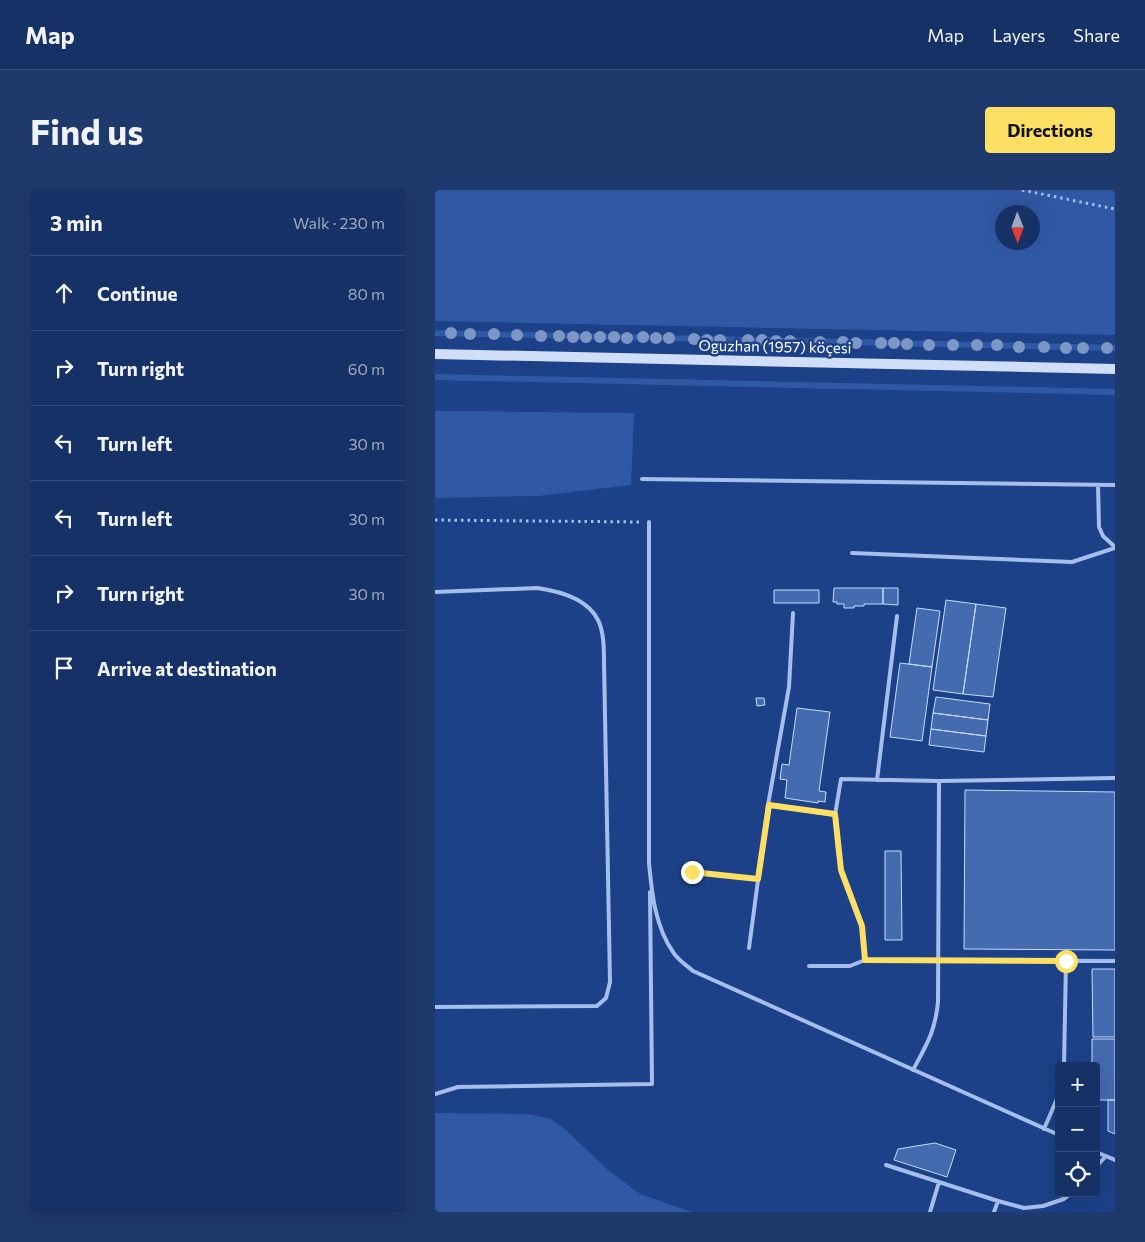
<!DOCTYPE html>
<html lang="en">
<head>
<meta charset="utf-8">
<style>
  :root { --surface:#153166; --page:#1e396c; --text:#f1f3f6; --muted:#9da9bf; --line:#344c7a; --accent:#fcdf63 }
  body { margin:0; font-family:Commissioner,sans-serif; background:var(--page); color:var(--text) }
  .controls { position:absolute; right:15px; bottom:15px; display:grid; overflow:hidden; border-radius:5px; box-shadow:0 5px 20px #0002 }
  .controls button { width:45px; height:45px; display:grid; place-items:center; padding:0; border:0; border-bottom:1px solid var(--line); background:var(--surface); color:var(--text); font:25px sans-serif }
  .compass { position:absolute; left:560px; top:15px; width:45px; height:45px; border-radius:50%; background:var(--surface); box-shadow:0 5px 20px #0002; rotate:179deg }
  .stop { position:absolute; width:15px; height:15px; margin:-11px; border:4px solid #fcdf63; border-radius:50%; background:#fff }
  .stop.end { background:#fcdf63; border-color:#fff; box-shadow:0 1px 5px #0008 }
  .list { margin:0; padding:0; list-style:none }
  h2 { display:flex; justify-content:space-between; align-items:center; height:65px; margin:0; padding:0 20px; font-size:21px }
  h2 small { font-size:16px; font-weight:400; color:var(--muted) }
  .list li { display:grid; grid-template-columns:32px 1fr auto; gap:15px; align-items:center; box-sizing:border-box; height:75px; padding:0 20px; border-top:1px solid var(--line) }
  .list b { display:block; font-size:19px; white-space:nowrap }
  .list em { font-size:16px; font-style:normal; color:var(--muted) }
  .icon { flex:none; width:28px; height:28px; fill:none; stroke:currentColor; stroke-width:2; stroke-linecap:round; stroke-linejoin:round }
  .map { position:relative; flex:none; width:680px; height:1022px; overflow:hidden; border-radius:5px }
  header { display:flex; align-items:center; gap:30px; box-sizing:border-box; height:70px; padding:0 25px; background:var(--surface); border-bottom:1px solid var(--line) }
  header strong { font-size:24px }
  nav { display:flex; gap:28px; margin-inline-start:auto; font-size:18px }
  .intro { display:flex; align-items:center; justify-content:space-between; box-sizing:border-box; height:120px; padding:0 30px }
  h1 { margin:0; font-size:35px }
  .button { padding:12px 22px; border-radius:5px; background:var(--accent); color:#111; font-size:18px; font-weight:700 }
  main { display:flex; gap:30px; padding:0 30px }
  aside { flex:1; background:var(--surface); border-radius:5px; box-shadow:0 5px 20px #0002 }
  .map>svg:first-child { display:block }
</style>
</head>
<body>
<header>
<strong>Map</strong>
<nav><a>Map</a><a>Layers</a><a>Share</a></nav>
</header>
<div class="intro"><h1>Find us</h1><a class="button">Directions</a></div>
<main>
<aside>
<h2>3 min<small>Walk · 230 m</small></h2>
<ul class="list">
<li><svg class="icon" aria-label="ahead" viewBox="0 0 24 24"><path d="M12 20V5M6 11l6-6 6 6"/></svg><div><b>Continue</b></div><em>80 m</em></li>
<li><svg class="icon" aria-label="right" viewBox="0 0 24 24"><path d="M7 20v-9h11M14 6l5 5-5 5"/></svg><div><b>Turn right</b></div><em>60 m</em></li>
<li><svg class="icon" aria-label="left" viewBox="0 0 24 24"><path d="M17 20v-9H6M10 6l-5 5 5 5"/></svg><div><b>Turn left</b></div><em>30 m</em></li>
<li><svg class="icon" aria-label="left" viewBox="0 0 24 24"><path d="M17 20v-9H6M10 6l-5 5 5 5"/></svg><div><b>Turn left</b></div><em>30 m</em></li>
<li><svg class="icon" aria-label="right" viewBox="0 0 24 24"><path d="M7 20v-9h11M14 6l5 5-5 5"/></svg><div><b>Turn right</b></div><em>30 m</em></li>
<li><svg class="icon" aria-label="arrive" viewBox="0 0 24 24"><path d="M6 21V4h12l-3 4 3 4H6"/></svg><div><b>Arrive at destination</b></div></li>
</ul>
</aside>
<div class="map">
<svg width="680" height="1022" viewBox="0 0 680 1022">
  <rect width="100%" height="100%" fill="#1c4188"/>
  <path fill="#3059a5" fill-rule="evenodd" d="M0 0H680V145L0 131ZM598 22V52H568V22Z
    M0 140 680 155V161L0 146Z
    M0 184 680 199V205L0 190Z
    M0 221 199 223 196 295 103 306 0 308Z
    M0 923 93 924 116 929 132 941 174 981 205 1004 257 1022H0Z"/>
  <path fill="#446ab0" stroke="#cadbf8" d="M399 398H448V414H429V416H419V418H409V414H402V412H398Z
    M448 398H463V415L448 414Z
    M339 400H384V413H339Z
    M511 410 541 414 528 504 498 500Z
    M541 414 571 418 558 507 528 504Z
    M482 418 505 421 497 477 474 474Z
    M465 473 497 477 487 551 455 547Z
    M501 507 555 514 553 530 498 523Z
    M321 508H329L330 515 322 516Z
    M362 518 395 522 384 601 391 602 390 612 383 611V613L350 608 352 590 345 589 347 574 354 575Z
    M498 523 553 530 551 546 496 539Z
    M496 539 551 546 549 562 494 555Z
    M530 600 680 602V760L529 759Z
    M450 661H466L467 750H450Z
    M657 779H680V847H658Z
    M657 849H680V910H661V876H657Z
    M673 910H680V944L673 941Z
    M500 953 521 960 512 987 459 970 463 959Z"/>
  <g fill="none" stroke-linecap="round" stroke-linejoin="round">
    <path stroke="#a5beeb" stroke-width="3" stroke-dasharray="2.5 4" stroke-linecap="butt" d="M587 0 680 19
      M0 330 206 332"/>
    <path stroke="#a5beeb" stroke-width="4" d="M207 289 680 295
      M663 295 664 337 668 346 680 357
      M214 332V673C217 704 220 736 238 762 242 769 251 775 258 781L624 945
      M417 363 637 372 680 358
      M0 402 102 398C124 401 152 408 163 430 169 442 169 459 169 472L175 792 171 808 162 816 0 817
      M442 590 462 426
      M333 615 400 625
      M257 682 323 689
      M314 758 333 615 354 497 358 423
      M430 770 427 736 406 680 403 661 400 625 406 589 504 591 680 588
      M374 776H415L430 770 680 771
      M629 876 631 771
      M478 880C492 854 500 842 503 812L504 591
      M0 904 23 897 217 894 215 702
      M609 939 624 904
      M661 962 680 970
      M451 975 563 1011 589 1018 608 1016 629 1009 636 1003
      M661 977 671 966
      M495 1022 504 992
      M559 1022 563 1011"/>
    <path stroke="#d1def8" stroke-width="10" d="M0 164 680 179"/>
  </g>
  <g fill="#7c96c6">
    <circle cx="16" cy="143" r="6"/>
    <circle cx="35" cy="144" r="6"/>
    <circle cx="59" cy="144" r="6"/>
    <circle cx="82" cy="145" r="6"/>
    <circle cx="106" cy="146" r="6"/>
    <circle cx="124" cy="146" r="6"/>
    <circle cx="138" cy="147" r="6"/>
    <circle cx="151" cy="147" r="6"/>
    <circle cx="165" cy="147" r="6"/>
    <circle cx="179" cy="147" r="6"/>
    <circle cx="208" cy="147" r="6"/>
    <circle cx="192" cy="148" r="6"/>
    <circle cx="221" cy="148" r="6"/>
    <circle cx="234" cy="148" r="6"/>
    <circle cx="259" cy="149" r="6"/>
    <circle cx="272" cy="150" r="6"/>
    <circle cx="285" cy="150" r="6"/>
    <circle cx="313" cy="150" r="6"/>
    <circle cx="327" cy="150" r="6"/>
    <circle cx="341" cy="151" r="6"/>
    <circle cx="355" cy="151" r="6"/>
    <circle cx="385" cy="152" r="6"/>
    <circle cx="408" cy="152" r="6"/>
    <circle cx="421" cy="153" r="6"/>
    <circle cx="446" cy="153" r="6"/>
    <circle cx="459" cy="153" r="6"/>
    <circle cx="472" cy="154" r="6"/>
    <circle cx="494" cy="155" r="6"/>
    <circle cx="518" cy="155" r="6"/>
    <circle cx="542" cy="155" r="6"/>
    <circle cx="562" cy="155" r="6"/>
    <circle cx="584" cy="157" r="6"/>
    <circle cx="609" cy="157" r="6"/>
    <circle cx="631" cy="158" r="6"/>
    <circle cx="648" cy="158" r="6"/>
    <circle cx="672" cy="158" r="6"/>
  </g>
  <g fill="none" stroke-linecap="round" stroke-linejoin="round">
    <path stroke="#fcdf63" stroke-width="6" d="M257 682 323 689 334 615 400 624 406 680 427 736 430 770 631 771"/>
  </g>
  <g text-anchor="middle" stroke-width="5" stroke-linejoin="round" paint-order="stroke">
    <g font-size="15" fill="#fff" stroke="#1c4188">
      <text transform="translate(340 157) rotate(1)" y="5">Oguzhan (1957) köçesi</text>
    </g>
  </g>
</svg>
<div class="controls">
<button>+</button>
<button>−</button>
<button><svg class="icon" aria-label="locate" viewBox="0 0 24 24"><circle cx="12" cy="12" r="6"/><path d="M12 2v4M12 18v4M2 12h4M18 12h4"/></svg></button>
</div>
<svg class="compass" viewBox="-18 -18 36 36"><path d="M0-13l5 13h-10z" fill="#e53935"/><path d="M0 13l5-13h-10z" fill="#9da9bf"/></svg>
<div class="stop" style="left:631px;top:771px"></div>
<div class="stop end" style="left:257px;top:682px"></div>
</div>
</main>
</body>
</html>
